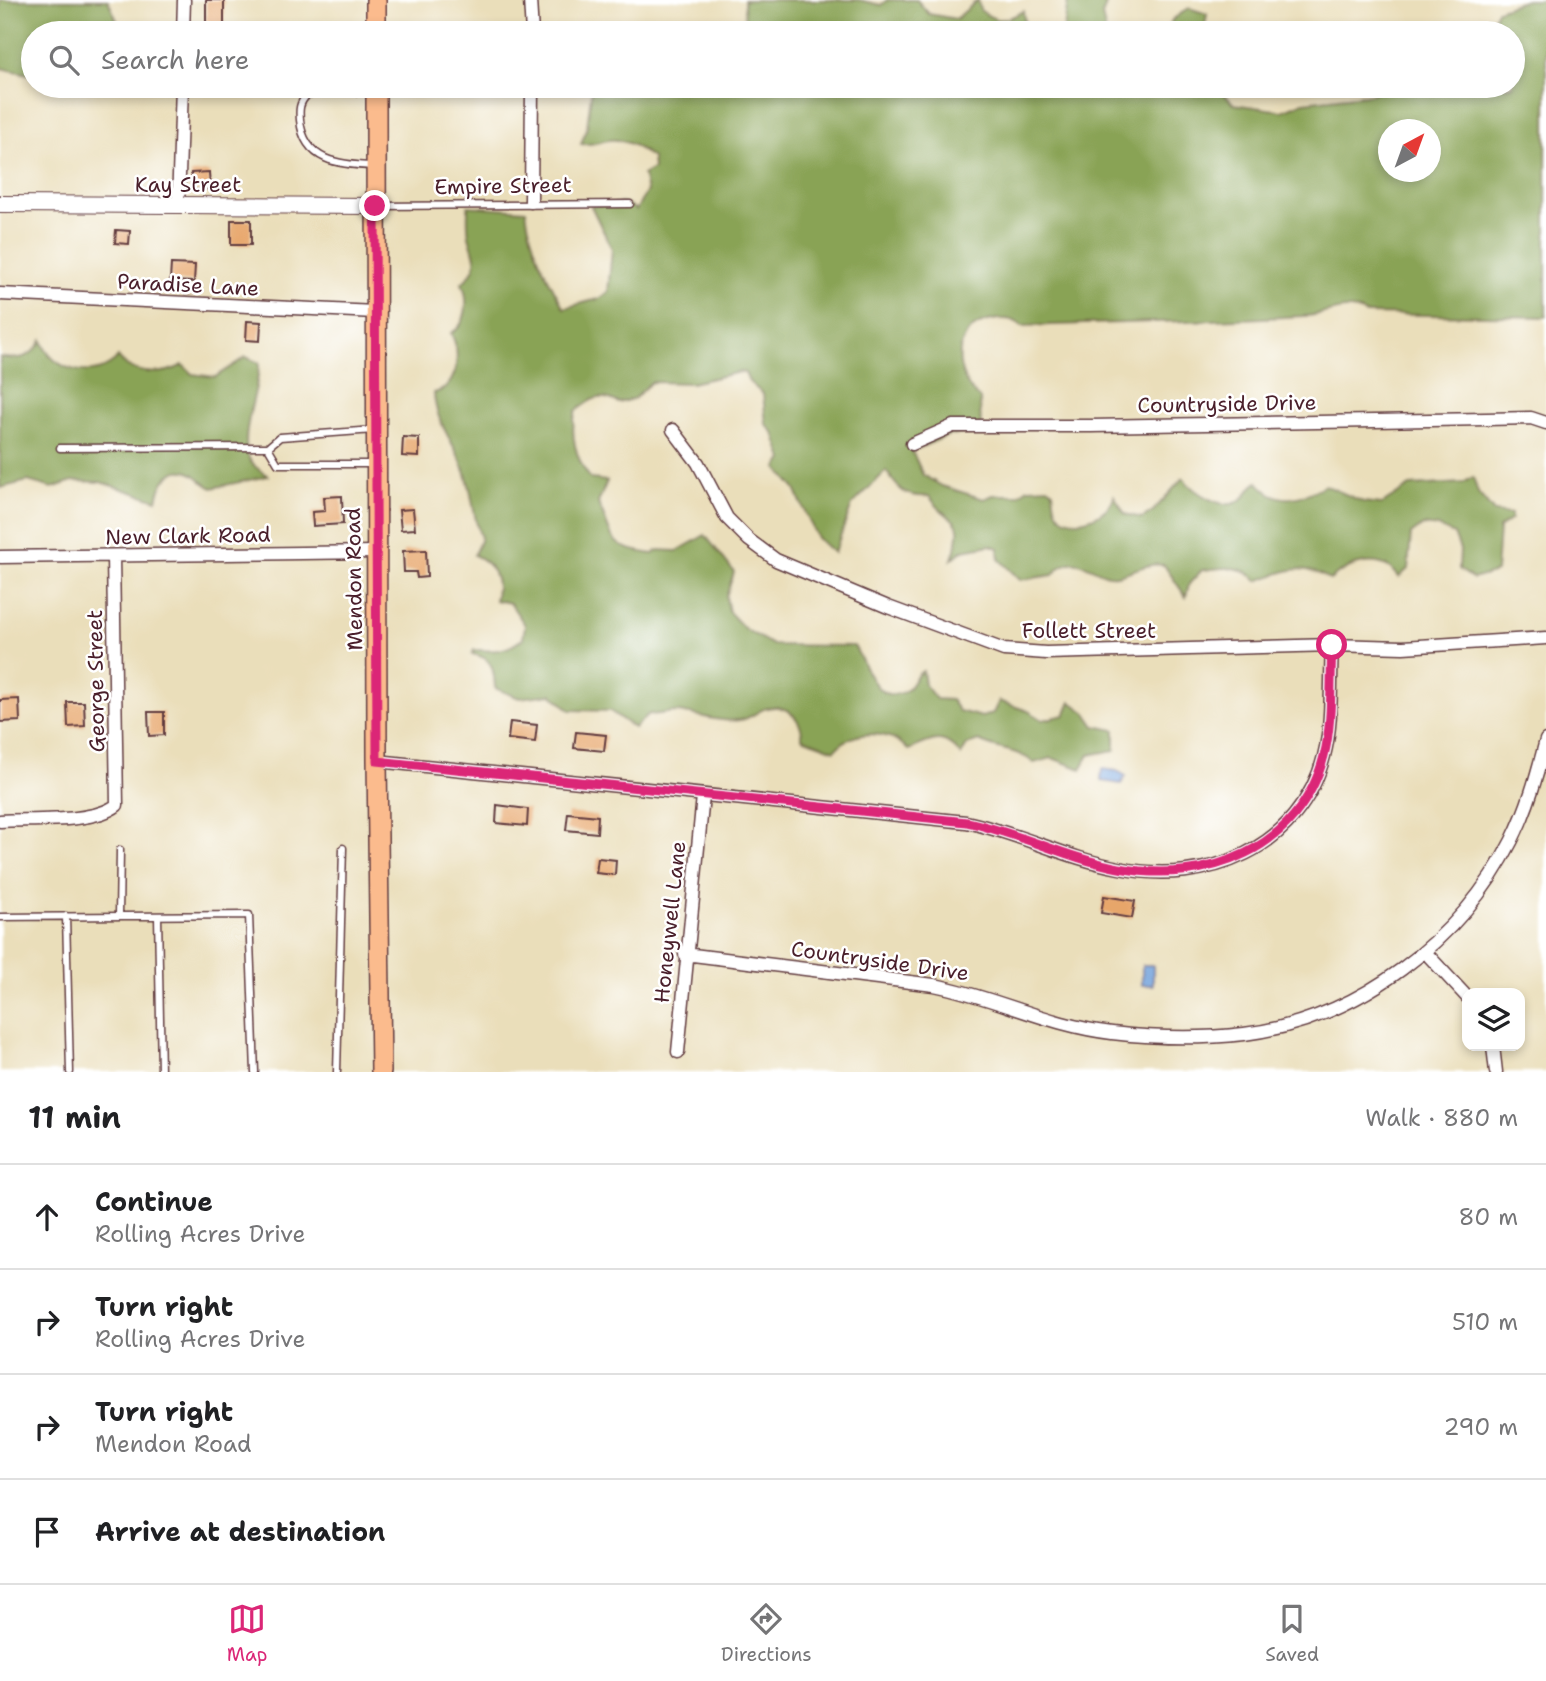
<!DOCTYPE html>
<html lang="en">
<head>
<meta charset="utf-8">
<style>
  :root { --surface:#fff; --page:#f6f6f6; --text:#202124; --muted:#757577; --line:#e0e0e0; --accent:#db2777 }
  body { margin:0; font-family:"Shantell Sans",sans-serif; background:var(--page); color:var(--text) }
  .controls { position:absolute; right:21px; bottom:21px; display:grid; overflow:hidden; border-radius:14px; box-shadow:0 4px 10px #0003 }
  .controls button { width:63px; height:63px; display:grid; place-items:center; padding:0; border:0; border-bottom:2px solid var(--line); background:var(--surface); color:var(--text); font:35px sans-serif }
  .compass { position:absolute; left:1378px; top:119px; width:63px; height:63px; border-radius:50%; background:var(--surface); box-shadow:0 4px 10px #0003; rotate:41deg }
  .stop { position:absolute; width:21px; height:21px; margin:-16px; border:5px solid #db2777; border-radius:50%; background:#fff }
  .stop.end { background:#db2777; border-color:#fff; box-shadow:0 2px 7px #0008 }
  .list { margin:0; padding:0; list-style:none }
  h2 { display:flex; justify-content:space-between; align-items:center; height:91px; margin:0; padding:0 28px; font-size:30px }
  h2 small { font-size:23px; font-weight:400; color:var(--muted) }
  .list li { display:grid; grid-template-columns:46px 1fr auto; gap:21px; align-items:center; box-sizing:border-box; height:105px; padding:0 28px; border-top:2px solid var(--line) }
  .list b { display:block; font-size:26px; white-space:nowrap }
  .list p { margin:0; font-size:23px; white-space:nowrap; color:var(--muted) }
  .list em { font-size:23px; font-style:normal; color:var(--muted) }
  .icon { flex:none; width:38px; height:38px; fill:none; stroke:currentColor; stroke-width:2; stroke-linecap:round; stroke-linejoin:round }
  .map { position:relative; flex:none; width:1546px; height:1072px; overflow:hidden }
  .search { position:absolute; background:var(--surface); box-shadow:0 4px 10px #0003; left:21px; right:21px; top:21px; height:77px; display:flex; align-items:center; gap:18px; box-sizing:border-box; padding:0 24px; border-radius:38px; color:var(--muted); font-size:26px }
  .sheet { height:511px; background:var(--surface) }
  nav { display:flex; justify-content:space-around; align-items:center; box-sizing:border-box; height:98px; border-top:2px solid var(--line); background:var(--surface); font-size:19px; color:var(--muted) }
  nav a { display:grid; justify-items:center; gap:4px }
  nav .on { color:var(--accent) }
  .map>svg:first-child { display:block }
</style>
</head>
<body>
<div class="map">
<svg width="1546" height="1072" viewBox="0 0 1546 1072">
  <rect width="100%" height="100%" fill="#fff"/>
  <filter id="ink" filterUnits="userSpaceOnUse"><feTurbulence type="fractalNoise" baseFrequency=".0143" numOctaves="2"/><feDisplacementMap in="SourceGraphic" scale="14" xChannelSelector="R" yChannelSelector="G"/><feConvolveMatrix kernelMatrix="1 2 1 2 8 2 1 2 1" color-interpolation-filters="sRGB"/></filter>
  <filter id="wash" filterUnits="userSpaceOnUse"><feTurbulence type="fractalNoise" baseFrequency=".00686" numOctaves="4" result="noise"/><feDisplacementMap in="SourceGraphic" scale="28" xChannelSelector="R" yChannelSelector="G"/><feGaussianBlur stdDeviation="1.57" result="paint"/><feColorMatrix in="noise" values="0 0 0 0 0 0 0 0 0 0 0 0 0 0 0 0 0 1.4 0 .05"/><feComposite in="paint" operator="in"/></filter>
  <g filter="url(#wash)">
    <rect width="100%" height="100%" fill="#eadeba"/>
    <path fill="#89a355" stroke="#6a6140" stroke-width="2" fill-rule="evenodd" d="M0 0H108L118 23 130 29 174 27 175 33H33V75L0 68Z
      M744 0H859L881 5 887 0H917L929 14 956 19 978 0 980 10C997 23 1004 22 1023 11L1025 25 1031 33H738L745 24Z
      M1068 0H1099L1106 5 1102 15 1106 33H1058L1064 28Z
      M1526 0H1546V317L1366 314C1345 302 1328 315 1305 316 1211 321 1116 323 1022 326 1013 318 1003 318 992 320 950 327 952 376 980 399L981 432 949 435 912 451 923 475 942 486 984 499 993 495H1018L1028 488 1048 487 1053 491C1054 500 1054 511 1062 517 1079 528 1110 514 1114 496L1125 514 1142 518 1153 511 1183 478C1193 491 1224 514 1242 499 1249 494 1249 486 1258 482 1278 507 1301 499 1325 485L1363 502 1382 504 1410 486 1463 483 1473 477 1478 493 1494 512 1511 514V519L1499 528 1496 572 1473 579 1459 569 1460 550 1454 534 1438 527 1423 525 1411 534 1408 569 1399 577C1382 553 1350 562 1330 580 1304 561 1285 571 1257 581 1242 563 1223 568 1202 570L1189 584 1186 597 1164 565C1146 562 1134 572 1117 575 1095 579 1077 545 1053 575L1020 580 999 559 998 548 991 545 963 550 952 559C968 512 951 528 929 496 905 498 899 490 886 471L852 505 834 553 817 538 795 489 777 468 783 459 774 433 766 424 763 394 749 382 745 373 740 372 691 383 651 382 635 398 619 403C599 393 592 398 576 411 569 433 576 461 591 479L607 481 598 503C616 541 606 547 653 554L658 550 677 551 705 535 734 572 726 597 729 612 745 629 773 645 854 646C865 662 876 708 905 691 913 686 914 675 923 671L925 685 936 699 951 700 959 711 982 717 993 713 999 701 1028 711 1043 720 1065 715 1071 702 1086 713 1095 726 1115 730V750L1089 755 1081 769 1052 758 1034 763C1018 749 998 751 979 741L967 745 961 755C942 731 933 741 908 750 890 729 853 729 835 750L802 738C803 723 792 709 777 707 763 706 757 714 747 718 727 726 696 713 676 712 666 712 660 716 649 714L634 728 610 711 570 710 552 694 519 698 495 688C494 670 493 657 472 654L474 650C495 651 507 652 523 638L525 625 510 603 495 600C501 579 493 563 474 555L481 538C473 517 473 495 466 474 457 445 435 424 434 393 459 387 461 353 451 333 468 325 469 299 462 283 483 265 474 256 469 236 467 226 468 215 468 206L526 210C530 247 546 276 564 308L598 299 608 292 612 249 591 206 626 203 636 210 647 191 643 175 653 169 652 158C638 147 623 136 604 141 595 143 590 145 581 144L587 127 592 86H1215L1234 104 1282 111 1303 102 1372 94 1382 86H1513V33H1487L1497 10ZM1388 130H1430V172H1388Z
      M1189 8 1207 14 1204 33H1167L1172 20Z
      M42 340C49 371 98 383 118 357 132 376 163 376 183 365L192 374 215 377 246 357 259 363C260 390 236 439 251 462 254 467 263 472 268 476L212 488C204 485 200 478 193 474 172 463 160 483 157 500L100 482 73 481 52 488 28 481 0 488V357C19 361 32 358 42 340Z"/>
    <path fill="#71a1db" stroke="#5e6083" stroke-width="2" d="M1102 769 1117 771 1126 776 1121 784 1101 781Z
      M1142 965H1153V985H1142Z"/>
    <g id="blocks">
      <path fill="#e7a66a" d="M206 0H224V33H206Z
        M209 172 210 189 192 190 191 173Z
        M231 220H251V245H231Z
        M116 230 130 231 129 244 115 243Z
        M171 264 195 265 194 282 170 281Z
        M247 321 261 322 260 341 246 340Z
        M403 437 419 438V457L402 456Z
        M342 496 343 524 313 526 312 512 325 511 324 497Z
        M413 509 415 529 401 530 399 510Z
        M426 550 427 577 417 578 416 572H404L403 551Z
        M19 699 20 721 0 722V700Z
        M67 702H84L85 726 68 727Z
        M148 712H164V735L149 736Z
        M510 722 537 725 535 742 508 739Z
        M576 732 606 735 604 751 574 748Z
        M497 805 528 809 527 826 496 823Z
        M568 813 598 816 597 833 566 830Z
        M598 858 616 860 615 875 596 873Z
        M1104 896 1135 901 1132 918 1101 913Z"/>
    </g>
  </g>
  <g filter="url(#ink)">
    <use href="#blocks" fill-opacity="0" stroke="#623c40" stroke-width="2"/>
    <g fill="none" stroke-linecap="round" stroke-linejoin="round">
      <defs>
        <path id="service" d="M374 93 323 90 307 95C299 103 299 110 300 120 304 162 340 165 374 166
          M377 206 630 204
          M268 447 278 464H375
          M60 448 268 447 280 437 374 430
          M66 916 70 1072
          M119 916 120 850
          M158 916 161 1072
          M0 917 249 915 255 1072
          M337 1072 343 848"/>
        <path id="minor" d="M530 0 532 33
          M183 33 184 0
          M531 202 532 86
          M178 205 182 86
          M0 294 375 312
          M673 430 698 463 727 518 749 540 776 560 888 607 1004 650 1046 653 1332 645 1403 647 1546 638
          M912 444 953 426H1091L1486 419 1531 418 1546 423
          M0 557 376 552
          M377 761 966 822C1019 833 1066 858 1119 868 1207 886 1300 849 1324 756 1333 721 1330 681 1332 645
          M0 821C31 819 93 824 117 805L113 556
          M1426 953 1467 997
          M685 954 934 985C995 997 1050 1026 1112 1033 1155 1038 1201 1039 1244 1034 1357 1020 1462 940 1512 840 1528 808 1537 775 1546 740
          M1493 1046 1496 1072
          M678 1052 703 796"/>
        <path id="tertiary" d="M0 204 375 206"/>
        <path id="primary" d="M376 33V0
          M376 86 377 761 381 1072"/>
      </defs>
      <use href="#service" stroke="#623c40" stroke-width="9"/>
      <use href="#minor" stroke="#623c40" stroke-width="15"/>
      <use href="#tertiary" stroke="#623c40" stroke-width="18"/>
      <use href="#primary" stroke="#623c40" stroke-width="22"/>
      <use href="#service" stroke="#fff" stroke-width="6"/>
      <use href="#minor" stroke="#fff" stroke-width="12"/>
      <use href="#tertiary" stroke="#fff" stroke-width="16"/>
      <use href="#primary" stroke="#fbbb8d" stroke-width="19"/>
    </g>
  </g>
  <g fill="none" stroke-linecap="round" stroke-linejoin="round" filter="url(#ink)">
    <path stroke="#db2777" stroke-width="9" d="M375 206 377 761 967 822C1019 833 1066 858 1119 868 1207 885 1300 849 1324 756 1333 721 1330 681 1332 645"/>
  </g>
  <g text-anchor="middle" stroke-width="5" stroke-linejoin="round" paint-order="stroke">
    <g font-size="21" fill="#4a1f2b" stroke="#fff">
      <text x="188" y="192">Kay Street</text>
      <text transform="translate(503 186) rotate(-1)" y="7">Empire Street</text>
      <text transform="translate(188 285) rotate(3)" y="7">Paradise Lane</text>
      <text transform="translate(1227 404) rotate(-1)" y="7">Countryside Drive</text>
      <text transform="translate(188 536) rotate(-1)" y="7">New Clark Road</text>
      <text transform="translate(354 579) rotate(-91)" y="7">Mendon Road</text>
      <text x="1089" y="638">Follett Street</text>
      <text transform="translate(96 681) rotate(-91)" y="7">George Street</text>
      <text transform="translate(670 922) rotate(-84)" y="7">Honeywell Lane</text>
      <text transform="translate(880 961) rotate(8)" y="7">Countryside Drive</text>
    </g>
  </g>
</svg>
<div class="controls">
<button><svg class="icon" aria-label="layers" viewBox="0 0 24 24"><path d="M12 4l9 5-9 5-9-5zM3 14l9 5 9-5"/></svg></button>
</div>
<svg class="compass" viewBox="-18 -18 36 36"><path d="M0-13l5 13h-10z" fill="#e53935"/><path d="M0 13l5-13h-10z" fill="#757577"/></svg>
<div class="stop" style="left:1332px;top:645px"></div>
<div class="stop end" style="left:375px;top:206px"></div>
<div class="search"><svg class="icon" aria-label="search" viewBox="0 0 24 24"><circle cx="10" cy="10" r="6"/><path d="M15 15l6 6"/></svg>Search here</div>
</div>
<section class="sheet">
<h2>11 min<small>Walk · 880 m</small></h2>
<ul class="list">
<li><svg class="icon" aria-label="ahead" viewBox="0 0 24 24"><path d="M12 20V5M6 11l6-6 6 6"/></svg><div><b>Continue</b><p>Rolling Acres Drive</p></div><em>80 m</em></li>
<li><svg class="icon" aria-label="right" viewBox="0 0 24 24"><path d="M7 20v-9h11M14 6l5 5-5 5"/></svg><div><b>Turn right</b><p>Rolling Acres Drive</p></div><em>510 m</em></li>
<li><svg class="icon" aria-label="right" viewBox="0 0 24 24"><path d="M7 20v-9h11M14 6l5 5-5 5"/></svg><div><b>Turn right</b><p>Mendon Road</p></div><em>290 m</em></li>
<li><svg class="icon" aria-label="arrive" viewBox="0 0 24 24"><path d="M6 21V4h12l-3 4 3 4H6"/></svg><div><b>Arrive at destination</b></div></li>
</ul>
</section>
<nav>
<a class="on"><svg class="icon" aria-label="map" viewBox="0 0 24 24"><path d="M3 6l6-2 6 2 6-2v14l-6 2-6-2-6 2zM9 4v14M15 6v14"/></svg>Map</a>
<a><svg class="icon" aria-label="directions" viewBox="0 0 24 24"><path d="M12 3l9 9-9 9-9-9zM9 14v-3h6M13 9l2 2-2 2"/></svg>Directions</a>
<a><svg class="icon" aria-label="saved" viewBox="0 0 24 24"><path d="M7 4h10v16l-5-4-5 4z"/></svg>Saved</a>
</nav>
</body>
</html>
